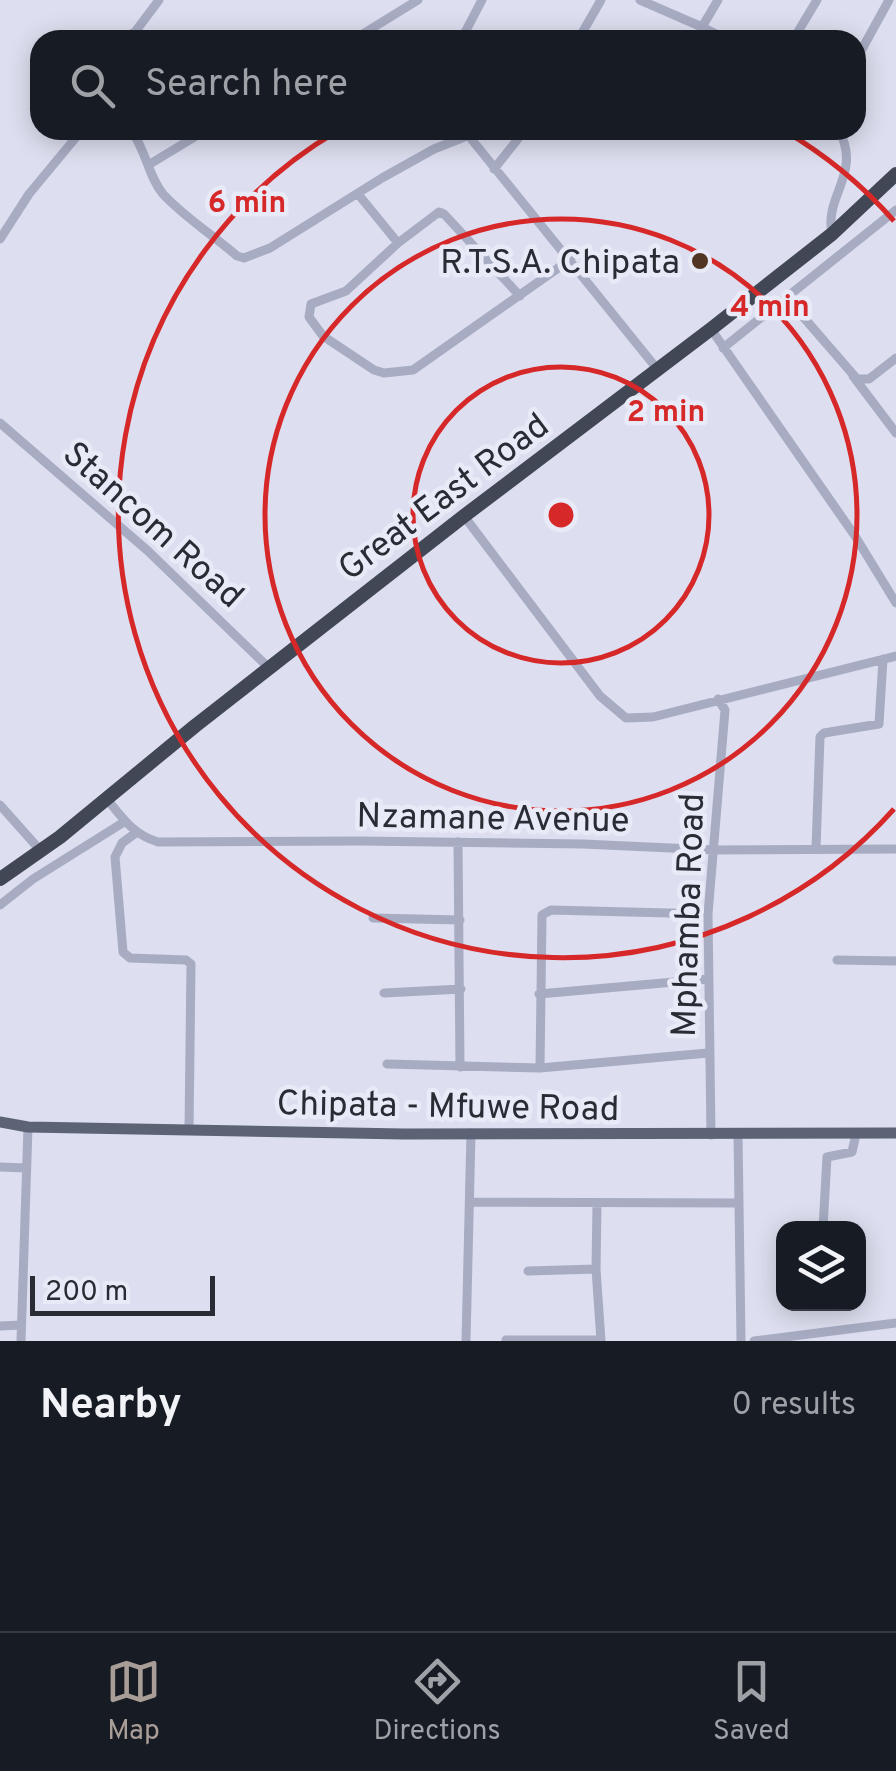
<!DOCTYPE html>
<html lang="en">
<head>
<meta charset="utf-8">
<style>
  :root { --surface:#171b24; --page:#242831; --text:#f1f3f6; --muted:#9ea1a6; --line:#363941; --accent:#a99e97 }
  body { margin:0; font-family:Overpass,sans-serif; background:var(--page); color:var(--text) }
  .controls { position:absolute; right:30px; bottom:30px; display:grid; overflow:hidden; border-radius:20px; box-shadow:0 5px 25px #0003 }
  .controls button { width:90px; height:90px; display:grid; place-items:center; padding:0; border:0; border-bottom:2px solid var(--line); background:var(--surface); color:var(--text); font:50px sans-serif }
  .scale { position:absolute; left:30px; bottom:25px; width:185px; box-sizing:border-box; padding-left:10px; border:5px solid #292c34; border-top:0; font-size:28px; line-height:35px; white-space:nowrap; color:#292c34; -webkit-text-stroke:8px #e8eaf7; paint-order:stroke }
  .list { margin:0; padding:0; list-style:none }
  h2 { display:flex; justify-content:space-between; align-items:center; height:130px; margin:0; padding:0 40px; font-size:42px }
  h2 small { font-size:32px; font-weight:400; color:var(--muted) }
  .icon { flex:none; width:55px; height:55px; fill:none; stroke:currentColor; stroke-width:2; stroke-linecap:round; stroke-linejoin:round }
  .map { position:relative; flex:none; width:896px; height:1341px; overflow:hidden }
  .search { position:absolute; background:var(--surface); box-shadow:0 5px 25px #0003; left:30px; right:30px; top:30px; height:110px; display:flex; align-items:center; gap:25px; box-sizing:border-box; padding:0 35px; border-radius:30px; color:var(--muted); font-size:38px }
  .sheet { height:290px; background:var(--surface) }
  nav { display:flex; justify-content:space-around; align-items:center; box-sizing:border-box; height:140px; border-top:2px solid var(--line); background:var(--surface); font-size:28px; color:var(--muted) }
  nav a { display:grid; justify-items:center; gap:5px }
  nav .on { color:var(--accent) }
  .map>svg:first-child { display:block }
</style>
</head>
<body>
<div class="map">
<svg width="896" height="1341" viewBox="0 0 896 1341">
  <rect width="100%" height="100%" fill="#dddeef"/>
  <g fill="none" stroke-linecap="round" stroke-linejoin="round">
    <path stroke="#a7acc3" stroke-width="9" d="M640 0 702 27
      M718 0 702 27 728 40
      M119 40 135 32 159 0
      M353 40 418 0
      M461 40 482 0
      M578 40 601 0
      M793 40 817 0
      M856 60 889 0
      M131 130C146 150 148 176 163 194 184 217 213 235 237 256L244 258 270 248 382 178 434 149 467 136
      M464 130 658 370
      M150 164 206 130
      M494 169 525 130
      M358 194 398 243
      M832 234C824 195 862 174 839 130
      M0 239 29 194 82 130
      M520 296 444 214 439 212 398 243 346 291 311 304 309 317 323 336 374 370 384 373 413 370 571 259
      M786 297 857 379H869L896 358
      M711 329 855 536 896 603
      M723 348 896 210
      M853 376 896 433
      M0 423 148 551 269 668
      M464 516 600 696 626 718 653 717 896 656
      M107 799C122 818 134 835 158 842L359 841 583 844 714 850 896 849
      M0 805 40 850
      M137 832 122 843 115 857 123 952 130 958 186 960 191 964 189 1130
      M458 842 460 1067
      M816 848 820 737 824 733 879 724 883 659
      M0 905 33 879 124 822
      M373 918 460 920
      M837 960 896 961
      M384 993 461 989
      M539 994 708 979
      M387 1064 540 1068 708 1053
      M540 1068 542 915 551 910 708 914
      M711 1135 708 914 725 710 718 699
      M738 1135 741 1341
      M0 1167 26 1168
      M470 1202 739 1203
      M597 1204 596 1269 601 1341
      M823 1228 827 1157 852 1152 856 1134
      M528 1271 596 1269
      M0 1326 21 1325
      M506 1340H601
      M21 1341 28 1127
      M466 1341 471 1133
      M754 1341 896 1323"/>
    <path stroke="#5b6374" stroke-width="11" d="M0 1122 28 1127 404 1134 896 1133"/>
    <path stroke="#414754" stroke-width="14" d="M0 879 60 837 195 726 464 516 711 329 832 234 896 174"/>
  </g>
  <g fill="none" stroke="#d62828" stroke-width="5">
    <circle cx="561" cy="515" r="148"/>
    <circle cx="561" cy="515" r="296"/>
    <path d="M894 809A444 444 0 1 1 339 130M783 130A444 444 0 0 1 894 221"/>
  </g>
  <circle fill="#513723" stroke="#e8eaf7" stroke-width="4" cx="700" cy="261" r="10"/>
  <g text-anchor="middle" stroke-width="9" stroke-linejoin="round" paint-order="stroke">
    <g font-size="35" fill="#292c34" stroke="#e8eaf7" text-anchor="end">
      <text x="680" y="273">R.T.S.A. Chipata</text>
    </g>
    <g font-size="35" fill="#292c34" stroke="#e8eaf7">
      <text transform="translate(443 496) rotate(-37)" y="12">Great East Road</text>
      <text transform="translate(154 524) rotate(42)" y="12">Stancom Road</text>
      <text transform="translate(493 817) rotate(1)" y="12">Nzamane Avenue</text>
      <text transform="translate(687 915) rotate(-88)" y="12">Mphamba Road</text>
      <text transform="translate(448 1105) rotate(1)" y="12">Chipata - Mfuwe Road</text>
    </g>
  </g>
  <circle cx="561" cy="515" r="15" fill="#d62828" stroke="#e8eaf7" stroke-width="5"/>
  <g font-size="30" text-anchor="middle" font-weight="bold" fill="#d62828" stroke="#e8eaf7" stroke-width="9" stroke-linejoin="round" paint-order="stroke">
    <text x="247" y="212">6 min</text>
    <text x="770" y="316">4 min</text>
    <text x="666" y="421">2 min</text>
  </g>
</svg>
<div class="controls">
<button><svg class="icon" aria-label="layers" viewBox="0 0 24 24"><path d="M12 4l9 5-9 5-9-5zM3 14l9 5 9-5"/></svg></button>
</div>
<div class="scale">200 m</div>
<div class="search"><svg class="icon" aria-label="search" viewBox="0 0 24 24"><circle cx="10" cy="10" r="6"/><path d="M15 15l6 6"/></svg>Search here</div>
</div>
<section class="sheet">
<h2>Nearby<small>0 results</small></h2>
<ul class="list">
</ul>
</section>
<nav>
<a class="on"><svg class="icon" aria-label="map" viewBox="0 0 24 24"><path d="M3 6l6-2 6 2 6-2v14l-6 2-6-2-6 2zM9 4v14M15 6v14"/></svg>Map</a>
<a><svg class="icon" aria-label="directions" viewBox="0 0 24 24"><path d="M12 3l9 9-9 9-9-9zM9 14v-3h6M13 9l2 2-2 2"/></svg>Directions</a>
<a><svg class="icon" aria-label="saved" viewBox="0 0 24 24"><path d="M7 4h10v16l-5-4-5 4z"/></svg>Saved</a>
</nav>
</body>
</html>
